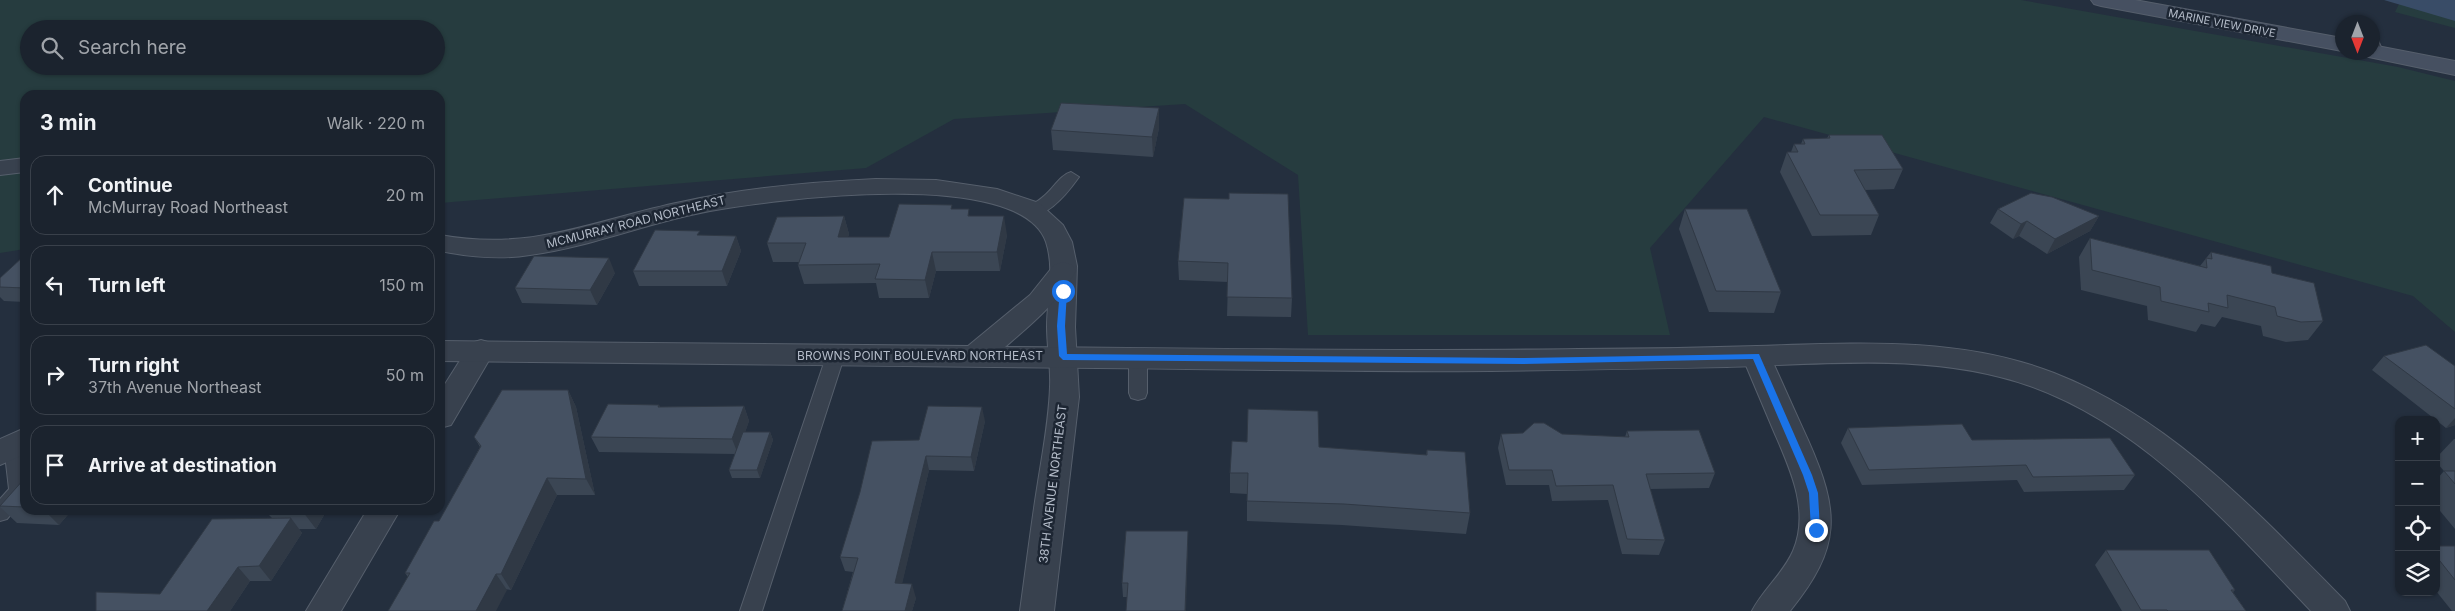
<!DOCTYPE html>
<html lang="en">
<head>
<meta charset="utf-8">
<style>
  :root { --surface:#1b232e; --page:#242b36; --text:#f1f3f6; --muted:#a0a4aa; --line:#39404a }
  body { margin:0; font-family:Inter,sans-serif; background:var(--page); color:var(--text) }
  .controls { position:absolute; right:15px; bottom:15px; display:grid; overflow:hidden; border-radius:10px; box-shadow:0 1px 4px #0004 }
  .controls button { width:45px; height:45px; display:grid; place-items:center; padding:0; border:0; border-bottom:1px solid var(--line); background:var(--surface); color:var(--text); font:25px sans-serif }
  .compass { position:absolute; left:2335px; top:15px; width:45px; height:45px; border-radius:50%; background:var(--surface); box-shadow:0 1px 4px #0004; rotate:180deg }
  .stop { position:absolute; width:15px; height:15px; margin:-11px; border:4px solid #1a73e8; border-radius:50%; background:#fff }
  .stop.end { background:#1a73e8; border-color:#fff; box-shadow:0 1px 5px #0008 }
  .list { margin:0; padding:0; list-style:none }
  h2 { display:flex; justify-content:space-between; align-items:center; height:65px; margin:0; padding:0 20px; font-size:21px }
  h2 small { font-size:16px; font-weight:400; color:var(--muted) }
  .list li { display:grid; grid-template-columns:32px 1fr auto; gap:15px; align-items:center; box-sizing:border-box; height:80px; margin:0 10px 10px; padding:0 10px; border:1px solid var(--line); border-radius:15px }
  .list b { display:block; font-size:19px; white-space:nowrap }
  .list p { margin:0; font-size:16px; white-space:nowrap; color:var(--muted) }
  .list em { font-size:16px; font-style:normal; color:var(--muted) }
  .icon { flex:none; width:28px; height:28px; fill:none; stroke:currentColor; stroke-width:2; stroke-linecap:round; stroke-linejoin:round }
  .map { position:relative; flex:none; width:2455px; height:611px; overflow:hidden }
  .search { position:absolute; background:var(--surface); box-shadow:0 1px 4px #0004; left:20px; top:20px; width:425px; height:55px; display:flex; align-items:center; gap:12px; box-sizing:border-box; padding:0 18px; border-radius:28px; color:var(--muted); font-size:19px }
  .panel { position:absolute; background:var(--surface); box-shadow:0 1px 4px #0004; left:20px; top:90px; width:425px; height:425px; border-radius:15px }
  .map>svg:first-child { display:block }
</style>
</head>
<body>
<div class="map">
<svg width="2455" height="611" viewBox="0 0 2455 611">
  <rect width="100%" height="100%" fill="#242f3e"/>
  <path fill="#263c3f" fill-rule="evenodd" d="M0 0H2021L2398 67 2455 81V332L2413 296 1764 117 1650 248 1670 335H1308L1298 175 1185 104 954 119 866 168 440 203V95H25V249L0 253ZM29 29H436V66H29Z
    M2455 0V28L2395 12 2400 2Z"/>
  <path fill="#394c67" d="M2384 0H2455V21Z"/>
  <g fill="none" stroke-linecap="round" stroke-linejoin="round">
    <defs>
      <path id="service" d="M2372 37 2377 38 2383 52 2381 55 2376 56 2369 52H2372Z
        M1071 172 1079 177C1069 191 1047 220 1027 215L1025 211C1030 204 1038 202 1044 196 1053 189 1060 175 1071 172Z
        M835 351 841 352 844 357 762 611H740L826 357 829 352Z
        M1138 351 1144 352 1147 357V393L1145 398 1138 400 1131 398 1129 393V357L1132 352Z
        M14 439 21 441 24 446 25 498 7 519 0 521V499L9 489 4 446 7 441Z"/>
      <path id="minor" d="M25 158V172L0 175V161Z
        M876 179 936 180 997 189 1039 203 1063 225 1072 242 1077 266 1075 327 1079 397 1054 611H1020C1026 568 1031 525 1038 482 1043 450 1049 419 1050 387 1051 367 1047 347 1047 327 1047 299 1055 269 1046 242 1020 166 772 200 710 211 649 222 591 247 530 255 499 260 470 257 440 251V235C534 252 593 220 681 202 745 188 810 182 876 179Z
        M481 340 491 343 495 350 451 425 440 428V392L471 343Z
        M1756 346 1766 349 1770 356C1783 384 1795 412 1808 440 1840 512 1842 547 1790 611H1752C1763 589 1783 574 1793 551 1811 509 1788 465 1772 427 1762 403 1752 380 1742 356L1746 349Z
        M367 510H400L341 611H306Z"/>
      <path id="tertiary" d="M1063 262 1072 265 1076 271C1056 304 1034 322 1005 347 1196 348 1387 352 1578 349 1638 349 1697 348 1757 346 1856 343 1960 336 2054 373 2172 419 2258 513 2345 601L2350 611H2311C2229 525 2145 427 2030 386 1934 352 1827 364 1727 367 1649 369 1570 370 1491 371 1360 372 1229 369 1098 368 879 366 659 363 440 361V341L968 346 1030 295 1054 265Z
        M25 428V454L0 465V439Z"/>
      <path id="secondary" d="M2091 0H2135L2342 38V51L2101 6 2094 4Z
        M2372 45 2455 61V75L2364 56 2362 52H2372Z"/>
    </defs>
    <use href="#service" stroke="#565f6c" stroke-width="2"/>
    <use href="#minor" stroke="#565f6c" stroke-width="2"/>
    <use href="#tertiary" stroke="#565f6c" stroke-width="2"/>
    <use href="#secondary" stroke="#565f6c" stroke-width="2"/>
    <use href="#service" fill="#38414e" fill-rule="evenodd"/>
    <use href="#minor" fill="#38414e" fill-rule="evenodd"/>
    <use href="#tertiary" fill="#38414e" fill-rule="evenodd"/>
    <use href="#secondary" fill="#465061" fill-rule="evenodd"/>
  </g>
  <path fill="#3b4654" d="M1159 108V128L1153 157 1053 150 1051 130Z
    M1829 135 1903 169 1894 189 1865 190 1879 215 1871 235 1812 236 1780 172 1787 152H1791L1794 144H1801L1803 139 1827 138Z
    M1184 198 1292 298 1291 317 1227 316 1228 282 1179 280 1178 261Z
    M953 209 970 216 1007 235 1000 271H936L929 298H879L876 283 804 284 798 265 799 262H773L767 243 844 216 849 234 848 237H889Z
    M1685 209 1781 292 1774 313 1709 312 1679 229Z
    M1998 209 2099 216 2090 231 2047 254 2019 236 2013 239 1990 223Z
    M701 235 736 236 741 251 727 286H639L633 271Z
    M2090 238 2200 266 2211 252 2272 273 2323 321 2308 340 2286 342 2263 336 2261 326 2222 317 2215 327 2201 324 2196 332 2148 320 2147 306 2081 290 2079 257Z
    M25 255V302L4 301 0 297V278Z
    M615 273 597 305 522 303 515 288Z
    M2384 356 2455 366V425L2446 428 2372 370Z
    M568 390 576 407 595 495H557L511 590 408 577 405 573 439 521 480 447 474 437Z
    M659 405 660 407 744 406 749 421 745 432H770L773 440 760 478H732L729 470 735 454 599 452 591 437Z
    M985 421 974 471 929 470 902 583 916 598 912 611H842L853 572 845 571 840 557 919 440Z
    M1848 428 1972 440 2135 475 2124 490 2024 492 2017 480 1862 485 1841 443Z
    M1627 431 1715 473 1709 488 1650 489 1665 540 1659 555 1622 554 1608 500 1552 501 1549 485H1506L1498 448 1501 434H1562L1625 437Z
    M2454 439H2455V529L2436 506V480L2444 471 2436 462V458Z
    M1247 442 1426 455 1427 450 1470 513 1466 534 1342 525 1247 521V494L1230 493V473Z
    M25 478V510H72L59 525 17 523 0 507Z
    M327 510 316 529H299L302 533 271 581H250L230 611H96L160 594 272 518 266 512Z
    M1188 531V546L1127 597H1123L1122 583Z
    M2436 546H2455V611H2452L2436 591Z
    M2106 550 2235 590 2233 592 2246 611H2122L2095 565Z"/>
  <path fill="#303945" d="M1159 108V128L1153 157 1152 137Z
    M844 216 849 234 842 256 838 237Z
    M1004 216 1007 235 1000 271 997 252Z
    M2099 216 2090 231 2047 254 2055 239Z
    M2027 221 2019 236 2013 239 2021 224Z
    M736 236 741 251 727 286 722 271Z
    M932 252 936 271 929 298 925 280Z
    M609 258 615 273 597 305 590 290Z
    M568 390 576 407 595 495 586 479Z
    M744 406 749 421 738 454 732 439Z
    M982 407 985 421 974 471 971 457Z
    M2455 418V425L2446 428Z
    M770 432 773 440 760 478 757 470Z
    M926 456 929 470 899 597 895 583Z
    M547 478 557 495 511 590 501 574Z
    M44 510H72L59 525Z
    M304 510H327L316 529 303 512Z
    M291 518 302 533 271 581 259 566Z
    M1188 531V546L1186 611H1185Z
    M238 567 250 581 230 611H207Z
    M496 574 507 590 496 611H476Z
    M912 584 916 598 912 611H905Z"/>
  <path fill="#455162" stroke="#303945" d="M1061 103 1159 108 1152 137 1051 130Z
    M1829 135H1882L1903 169 1854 170 1879 215H1820L1787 152H1798L1794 144H1805L1803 139 1830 138Z
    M1229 193 1288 194 1292 298 1227 297 1228 263 1178 261 1184 198 1229 199Z
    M2031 193 2052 197 2099 216 2055 239 2027 221 2021 224 1998 209Z
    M899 204 952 205 951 209H969L968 216H1004L997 252H932L925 280 875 279 880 264 798 265 806 243H767L777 217 844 216 838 237H889Z
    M1685 209H1747L1781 292 1716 291Z
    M655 230 700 231 697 235 736 236 722 271H633Z
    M2090 238 2207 268 2206 258 2212 259 2211 252 2271 266 2272 273 2314 283 2323 321 2301 322 2277 316 2275 307 2227 295 2228 308 2208 303 2209 312 2161 301 2160 287 2092 270Z
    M25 255V288L0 287V278Z
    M534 256 609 258 590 290 515 288Z
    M2426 345 2455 366V409L2384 356Z
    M502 390H568L586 479 547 478 501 574H496L476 611H388L410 573H405L434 521H439L481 446 474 437Z
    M608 404 659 405 658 407 744 406 732 439 591 437Z
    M928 406 982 407 971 457 926 456 895 583 912 584 905 611H842L858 558 840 557 860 492 872 441 919 440Z
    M1248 409 1318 411 1319 447 1427 455V450L1465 452 1470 513 1344 504 1247 501 1248 473H1230L1232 441 1247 442Z
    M1534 423H1544L1562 434 1629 437 1627 431 1699 430 1715 473 1646 474 1665 540 1627 539 1613 485 1556 486 1552 470H1509L1501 434 1523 433Z
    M1962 424 1972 440 2110 438 2135 475 2033 477 2026 465 1869 470 1848 428Z
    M743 432H770L757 470H729Z
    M2444 471H2455V484Z
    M25 478V507L0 506Z
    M268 510H304L303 512H266Z
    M291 518 259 566 238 567 207 611H96V592L160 594 212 519Z
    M1126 531H1188L1185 611H1126L1128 583H1122Z
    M2436 546H2455V580L2436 556Z
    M2106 550H2209L2235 590H2231L2246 611H2168L2167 610H2141Z"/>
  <path fill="#1a73e8" d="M1060 289 1067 291 1065 326 1067 354 1521 358 1759 354 1812 475 1818 493 1820 530 1816 534 1811 530 1809 493 1803 475 1753 359 1521 364 1063 360 1059 356 1057 326Z"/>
  <g text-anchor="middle" stroke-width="5" stroke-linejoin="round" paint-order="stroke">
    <g font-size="11" fill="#b4bcc9" stroke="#1d2633">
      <text transform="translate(2222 23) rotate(11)" y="4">MARINE VIEW DRIVE</text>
    </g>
    <g font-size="12" fill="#b4bcc9" stroke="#1d2633">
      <text transform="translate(636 222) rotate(-14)" y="4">MCMURRAY ROAD NORTHEAST</text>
      <text x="920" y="360">BROWNS POINT BOULEVARD NORTHEAST</text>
      <text transform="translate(1053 484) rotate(-83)" y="4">38TH AVENUE NORTHEAST</text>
    </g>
  </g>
</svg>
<div class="controls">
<button>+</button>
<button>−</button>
<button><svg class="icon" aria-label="locate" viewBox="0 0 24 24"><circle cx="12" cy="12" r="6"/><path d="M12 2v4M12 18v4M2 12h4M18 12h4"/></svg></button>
<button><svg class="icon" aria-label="layers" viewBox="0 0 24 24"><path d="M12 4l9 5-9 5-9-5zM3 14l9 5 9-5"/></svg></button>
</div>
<svg class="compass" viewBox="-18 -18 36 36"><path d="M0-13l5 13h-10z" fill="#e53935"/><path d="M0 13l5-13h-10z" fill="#a0a4aa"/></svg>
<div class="stop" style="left:1063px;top:291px"></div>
<div class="stop end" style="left:1816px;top:530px"></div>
<div class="search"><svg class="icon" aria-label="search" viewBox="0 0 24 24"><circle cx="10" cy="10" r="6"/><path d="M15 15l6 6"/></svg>Search here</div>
<section class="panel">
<h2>3 min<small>Walk · 220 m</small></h2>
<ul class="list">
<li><svg class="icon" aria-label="ahead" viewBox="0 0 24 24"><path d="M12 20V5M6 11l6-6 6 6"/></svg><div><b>Continue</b><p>McMurray Road Northeast</p></div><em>20 m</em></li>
<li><svg class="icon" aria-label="left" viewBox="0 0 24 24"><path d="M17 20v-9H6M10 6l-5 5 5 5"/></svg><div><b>Turn left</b></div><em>150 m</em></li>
<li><svg class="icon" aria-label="right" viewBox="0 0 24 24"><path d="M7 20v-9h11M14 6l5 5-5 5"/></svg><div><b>Turn right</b><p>37th Avenue Northeast</p></div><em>50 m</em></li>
<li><svg class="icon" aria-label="arrive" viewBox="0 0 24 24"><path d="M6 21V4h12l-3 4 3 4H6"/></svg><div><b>Arrive at destination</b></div></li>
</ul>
</section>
</div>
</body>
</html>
